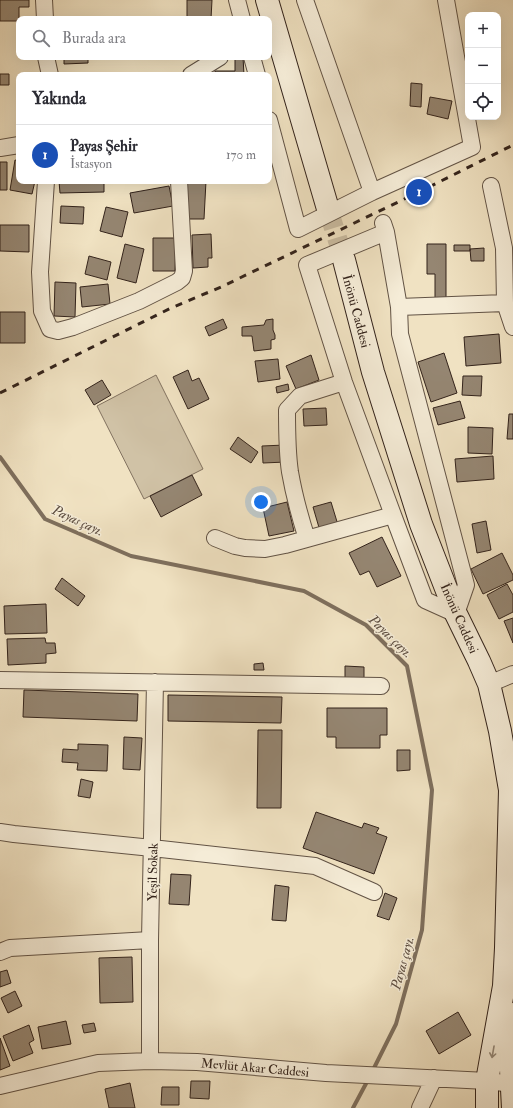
<!DOCTYPE html>
<html lang="tr">
<head>
<meta charset="utf-8">
<style>
  :root { --surface:#fff; --page:#f2f2f3; --text:#2b2b33; --muted:#7c7c81; --line:#e1e1e2; --accent:#8f2418 }
  body { margin:0; font-family:"IM FELL Double Pica",serif; background:var(--page); color:var(--text) }
  .controls { position:absolute; right:12px; top:12px; display:grid; overflow:hidden; border-radius:8px; box-shadow:0 4px 16px #0002 }
  .controls button { width:36px; height:36px; display:grid; place-items:center; padding:0; border:0; border-bottom:1px solid var(--line); background:var(--surface); color:var(--text); font:20px sans-serif }
  .you { position:absolute; left:261px; top:502px; width:14px; height:14px; margin:-10px; border:3px solid #fff; border-radius:50%; background:#1a73e8; box-shadow:0 0 0 6px #1a73e833 }
  .badge { display:grid; place-items:center; width:26px; height:26px; border-radius:50%; background:var(--accent); color:#fff; font-size:13px; font-weight:700 }
  .pin { position:absolute; translate:-50% -50%; border:2px solid #fff; box-shadow:0 1px 4px #0006 }
  .list { margin:0; padding:0; list-style:none }
  h2 { display:flex; justify-content:space-between; align-items:center; height:52px; margin:0; padding:0 16px; font-size:17px }
  h2 small { font-size:13px; font-weight:400; color:var(--muted) }
  .list li { display:grid; grid-template-columns:26px 1fr auto; gap:12px; align-items:center; box-sizing:border-box; height:60px; padding:0 16px; border-top:1px solid var(--line) }
  .list b { display:block; font-size:15px; white-space:nowrap }
  .list p { margin:0; font-size:13px; white-space:nowrap; color:var(--muted) }
  .list em { font-size:13px; font-style:normal; color:var(--muted) }
  .icon { flex:none; width:22px; height:22px; fill:none; stroke:currentColor; stroke-width:2; stroke-linecap:round; stroke-linejoin:round }
  .map { position:relative; flex:none; width:513px; height:1108px; overflow:hidden }
  .search { position:absolute; background:var(--surface); box-shadow:0 4px 16px #0002; left:16px; top:16px; width:256px; height:44px; display:flex; align-items:center; gap:10px; box-sizing:border-box; padding:0 14px; border-radius:8px; color:var(--muted); font-size:15px }
  .panel { position:absolute; background:var(--surface); box-shadow:0 4px 16px #0002; left:16px; top:72px; width:256px; height:112px; border-radius:8px }
  .map>svg:first-child { display:block }
</style>
</head>
<body>
<div class="map">
<svg width="513" height="1108" viewBox="0 0 513 1108">
  <rect width="100%" height="100%" fill="#f0e2c2"/>
  <filter id="stains"><feTurbulence type="fractalNoise" baseFrequency=".005" numOctaves="4"/><feColorMatrix values="0 0 0 0 .2 0 0 0 0 .09 0 0 0 0 .02 0 0 0 .5 -.17"/></filter>
  <radialGradient id="worn" r=".72"><stop offset=".6" stop-color="#630" stop-opacity="0"/><stop offset="1" stop-color="#630" stop-opacity=".3"/></radialGradient>
  <path fill="#d0c2a6" stroke="#827260" d="M156 375 203 469 144 499 97 406Z"/>
  <g fill="none" stroke-linecap="round" stroke-linejoin="round">
    <path stroke="#7e6f5d" stroke-width="4" d="M0 457 45 519 131 556 304 591 366 625 407 666 432 790 422 930 396 1024 372 1072
      M353 1108 369 1078"/>
  </g>
  <path fill="#958672" stroke="#33231b" d="M0 0H29V7H19V21H0Z
    M187 0H212L211 19H187Z
    M64 57H88V63L64 64Z
    M235 57H243L244 75H215V71H235Z
    M0 74H9V85H0Z
    M411 83 422 84 421 107 410 106Z
    M430 97 452 101 448 119 427 114Z
    M15 160 19 161V181H35L32 194 10 190Z
    M0 162H7V190H0Z
    M59 181H104V192L60 193Z
    M186 181H206L204 219H187Z
    M169 186 173 206 134 213 130 193Z
    M61 206 84 207 83 224 60 223Z
    M106 207 128 212 122 237 100 231Z
    M0 225H29V252L0 251Z
    M211 234 212 258H208V267L193 268 192 235Z
    M153 238H176L175 271H153Z
    M125 244 144 249 136 283 117 278Z
    M427 244H446V301H435V274H427Z
    M454 245H470V251H454Z
    M484 248V261H471L470 249Z
    M89 256 111 262 107 280 85 274Z
    M55 282 76 283 75 317 54 316Z
    M108 284 110 304 82 307 80 287Z
    M0 312H25V343H0Z
    M223 319 227 328 209 336 205 327Z
    M273 319V330L275 335V339L271 340V349L254 351 252 336H242V327L264 325 266 320Z
    M499 334 501 363 466 366 464 337Z
    M444 353 457 393 431 402 418 362Z
    M311 355 319 380 296 389 286 366Z
    M278 359 280 379 258 382 255 361Z
    M188 370 192 381 199 378 209 399 188 409 173 377Z
    M463 376H482L481 396 462 395Z
    M102 380 111 395 94 405 85 390Z
    M288 384 289 390 277 393 276 387Z
    M460 401 465 418 438 425 433 408Z
    M326 408 327 425 304 426 303 409Z
    M509 414H513V439H507Z
    M468 427 493 428 492 454 468 453Z
    M238 437 258 452 251 463 230 449Z
    M285 445 286 462 263 463 262 446Z
    M493 456 494 479 457 482 455 459Z
    M192 475 202 495 161 517 150 496Z
    M287 502 294 531 269 536 263 508Z
    M331 502 338 525 320 531 313 507Z
    M486 521 491 550 477 553 472 524Z
    M382 537 401 576 377 587 369 571 360 575 349 553Z
    M502 553 513 575V580L483 594 471 569Z
    M62 578 85 596 78 606 55 589Z
    M507 584 513 595V612L499 619 487 595Z
    M46 604 47 633 5 634 4 606Z
    M513 618V643L504 621Z
    M45 638 46 643H55L56 653 46 654V663L8 665 7 639Z
    M263 663 264 670H254V664Z
    M345 666 364 667V685H345Z
    M24 690 138 694 137 721 23 717Z
    M168 695 282 697 281 723 168 721Z
    M327 708H387V735H380V748H336V737H327Z
    M258 730H282L281 808H257Z
    M124 737 142 738 140 770 123 769Z
    M78 744 108 745 107 771 77 770 78 763 62 762 63 749 78 750Z
    M397 750H410V770L397 771Z
    M81 779 93 782 90 798 78 796Z
    M316 812 362 828 364 823 379 828 376 833 387 837 374 874 303 848Z
    M171 874 191 875 189 905 169 904Z
    M275 885 289 887 286 921 272 920Z
    M385 893 397 898 389 920 377 916Z
    M132 957 133 1002 100 1003 99 958Z
    M7 970 11 983 0 987V972Z
    M15 991 22 1006 8 1013 1 998Z
    M458 1012 471 1035 439 1054 426 1031Z
    M66 1021 71 1044 42 1049 38 1027Z
    M94 1023 96 1031 84 1033 82 1025Z
    M29 1025 34 1040 29 1043 33 1053 13 1061 3 1036Z
    M0 1038 10 1066 0 1070Z
    M191 1081H210L209 1099 190 1098Z
    M130 1083 135 1108H109L105 1089Z
    M162 1087H179V1105H161Z"/>
  <g fill="none" stroke-linecap="round" stroke-linejoin="round">
    <path stroke="#cabca1" stroke-width="20" stroke-dasharray="20 10" stroke-linecap="butt" d="M328 209 344 260"/>
    <defs>
      <path id="minor" d="M44 0 45 19
        M237 0 242 19
        M305 0 372 192 472 147 446 0
        M46 57 50 75
        M252 57 257 75
        M191 75 220 57
        M269 120 298 229 372 192
        M0 148 19 145
        M46 181 40 272 42 311 50 329 58 331 73 327 139 301 177 282 182 278 184 271 179 181
        M491 186 504 248 505 303
        M383 223 386 232 399 307 400 334 466 585 456 614 425 600 393 515 344 382 307 265 386 232
        M399 307 505 303 513 327
        M215 538 235 546 245 548 265 549 285 545 393 515
        M307 539C300 517 294 495 290 472 287 452 287 431 287 410L300 396 344 382
        M0 680 381 686
        M489 684 513 674
        M0 832 14 834 152 848 315 866 374 892
        M0 952 10 948 150 940
        M150 1061V940L155 682
        M0 1086 98 1063 150 1061 197 1062 326 1073 487 1081 513 1084
        M420 1108 434 1078"/>
      <path id="secondary" d="M267 0 328 209
        M344 260 373 372 421 524 456 614 479 661 489 684 500 731 510 790 506 948 504 986 487 1081V1108
        M508 1013 513 1108"/>
    </defs>
    <use href="#minor" stroke="#625345" stroke-width="18"/>
    <use href="#secondary" stroke="#33231b" stroke-width="24"/>
    <use href="#minor" stroke="#f5ecd7" stroke-width="16"/>
    <use href="#secondary" stroke="#f5ecd7" stroke-width="22"/>
    <path stroke="#33231b" stroke-width="3" stroke-dasharray="7 7" stroke-linecap="butt" d="M0 393 171 308 221 287 419 192 513 145"/>
  </g>
  <defs><path id="oneway-shaft" d="M-6 0H5M1.5-3L5.5 0L1.5 3" fill="none" stroke-width="1.6" stroke-linecap="round" stroke-linejoin="round"/></defs>
  <use stroke="#948879" href="#oneway-shaft" transform="translate(493 1052) rotate(100)"/>
  <g text-anchor="middle" stroke-width="3" stroke-linejoin="round" paint-order="stroke">
    <g font-size="13" fill="#33231b" stroke="#f5ecd7">
      <text transform="translate(357 311) rotate(75)" y="5">İnönü Caddesi</text>
      <text transform="translate(460 618) rotate(66)" y="5">İnönü Caddesi</text>
      <text transform="translate(152 872) rotate(-89)" y="5">Yeşil Sokak</text>
      <text transform="translate(255 1067) rotate(5)" y="5">Mevlüt Akar Caddesi</text>
    </g>
    <g font-size="14" font-style="italic" fill="#5f4f42" stroke="#f5ecd7">
      <text transform="translate(78 520) rotate(25)" y="5">Payas çayı.</text>
      <text transform="translate(391 636) rotate(44)" y="5">Payas çayı.</text>
      <text transform="translate(402 963) rotate(-75)" y="5">Payas çayı.</text>
    </g>
  </g>
  <rect width="100%" height="100%" filter="url(#stains)"/>
  <rect width="100%" height="100%" fill="url(#worn)"/>
</svg>
<div class="controls">
<button>+</button>
<button>−</button>
<button><svg class="icon" aria-label="locate" viewBox="0 0 24 24"><circle cx="12" cy="12" r="6"/><path d="M12 2v4M12 18v4M2 12h4M18 12h4"/></svg></button>
</div>
<div class="you"></div>
<div class="pin badge" style="left:419px;top:192px;background:#1a4fb4">1</div>
<div class="search"><svg class="icon" aria-label="search" viewBox="0 0 24 24"><circle cx="10" cy="10" r="6"/><path d="M15 15l6 6"/></svg>Burada ara</div>
<section class="panel">
<h2>Yakında<small></small></h2>
<ul class="list">
<li><span class="badge" style="background:#1a4fb4">1</span><div><b>Payas Şehi̇r</b><p>İstasyon</p></div><em>170 m</em></li>
</ul>
</section>
</div>
</body>
</html>
